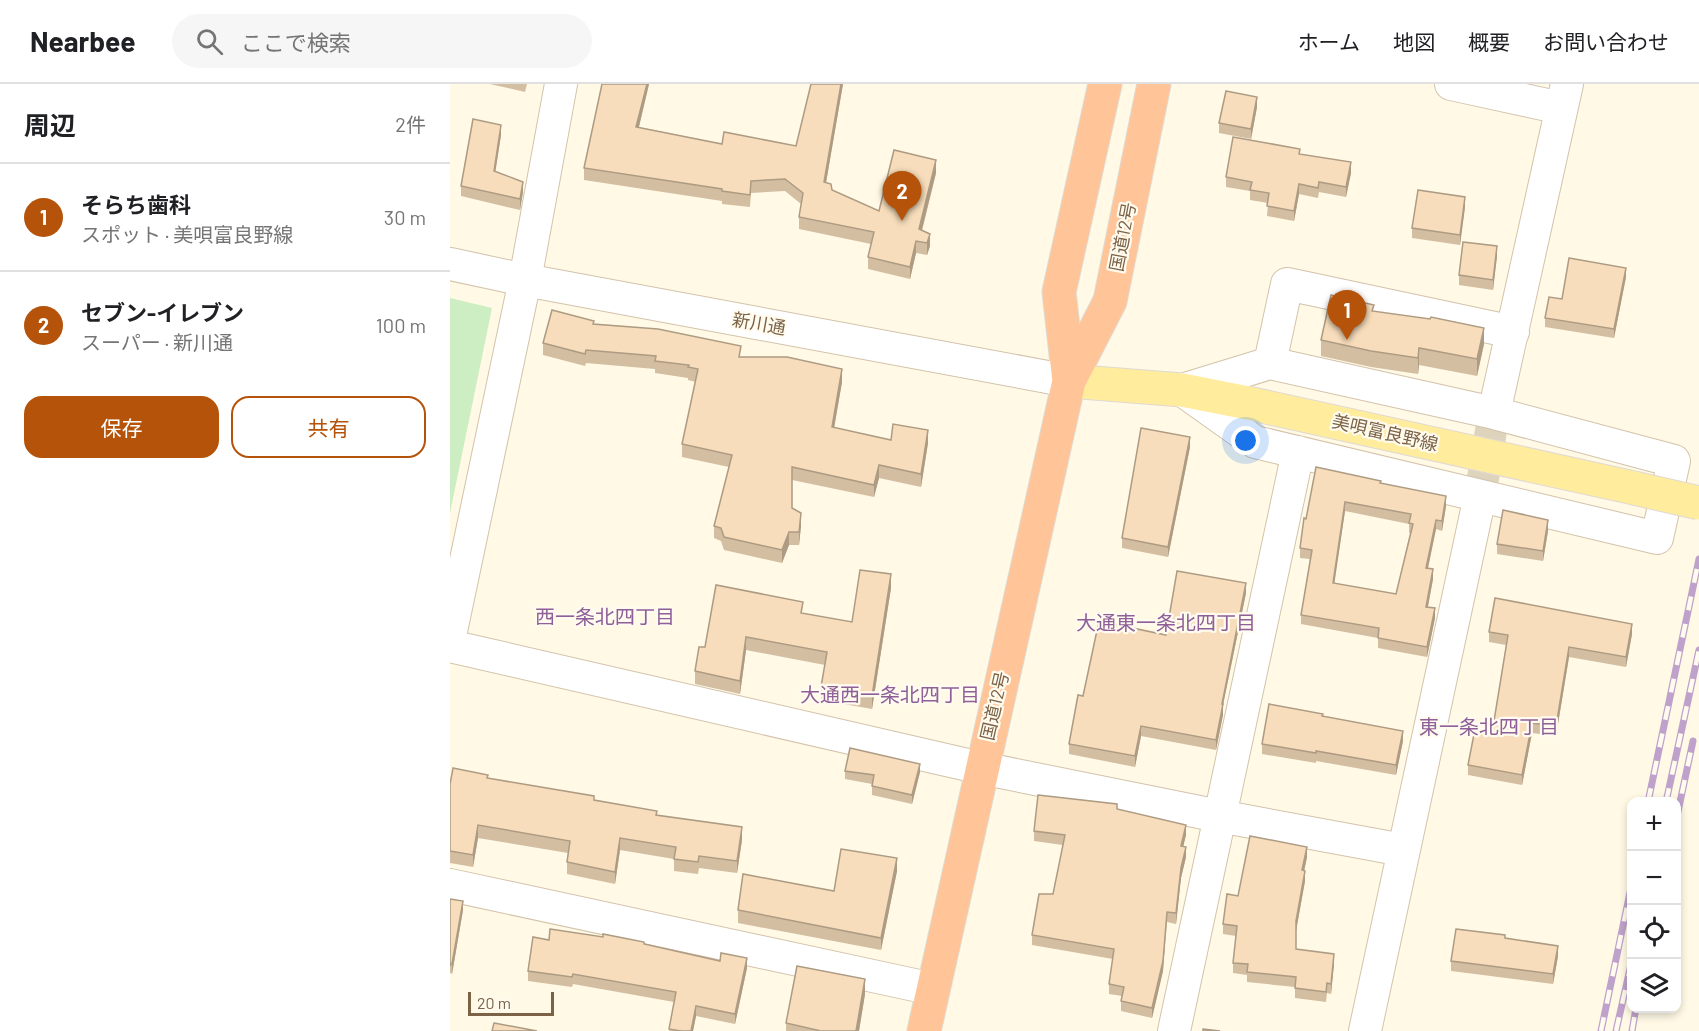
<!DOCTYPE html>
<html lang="ja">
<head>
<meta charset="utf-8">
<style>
  :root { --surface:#fff; --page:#f6f6f6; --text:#202124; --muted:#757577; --line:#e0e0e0; --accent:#b45309 }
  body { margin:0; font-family:Barlow,"Noto Sans JP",sans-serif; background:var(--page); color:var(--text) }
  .controls { position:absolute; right:18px; bottom:18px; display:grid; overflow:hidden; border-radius:12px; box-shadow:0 3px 9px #0003 }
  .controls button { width:54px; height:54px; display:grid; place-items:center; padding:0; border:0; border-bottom:2px solid var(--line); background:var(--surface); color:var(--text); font:30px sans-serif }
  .scale { position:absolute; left:18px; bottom:15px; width:86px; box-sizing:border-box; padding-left:6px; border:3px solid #7c6347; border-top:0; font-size:16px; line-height:21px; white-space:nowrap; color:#7c6347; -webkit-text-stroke:4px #fffbef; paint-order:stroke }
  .you { position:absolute; left:796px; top:357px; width:21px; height:21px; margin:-15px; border:4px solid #fff; border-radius:50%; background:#1a73e8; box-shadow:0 0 0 9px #1a73e833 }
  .badge { display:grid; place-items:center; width:39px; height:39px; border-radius:50%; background:var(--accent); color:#fff; font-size:20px; font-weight:700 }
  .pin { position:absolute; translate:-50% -50px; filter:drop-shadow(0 2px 3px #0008) }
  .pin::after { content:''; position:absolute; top:32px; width:21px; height:18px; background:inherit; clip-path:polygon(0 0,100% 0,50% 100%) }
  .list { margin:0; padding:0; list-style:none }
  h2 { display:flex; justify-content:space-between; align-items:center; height:78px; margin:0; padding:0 24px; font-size:26px }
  h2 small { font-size:20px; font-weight:400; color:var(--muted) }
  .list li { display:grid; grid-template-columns:39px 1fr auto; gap:18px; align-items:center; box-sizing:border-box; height:108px; padding:0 24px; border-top:2px solid var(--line) }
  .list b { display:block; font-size:22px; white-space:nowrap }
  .list p { margin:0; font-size:20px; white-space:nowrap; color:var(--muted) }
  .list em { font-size:20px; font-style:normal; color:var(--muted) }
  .actions { display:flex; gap:12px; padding:18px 24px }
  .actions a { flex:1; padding:14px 0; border:2px solid var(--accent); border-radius:18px; text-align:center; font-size:21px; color:var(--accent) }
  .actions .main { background:var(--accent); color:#fff }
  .icon { flex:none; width:33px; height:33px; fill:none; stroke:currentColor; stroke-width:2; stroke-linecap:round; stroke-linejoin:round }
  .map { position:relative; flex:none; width:1249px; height:947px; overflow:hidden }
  header { display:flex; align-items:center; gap:36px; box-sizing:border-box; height:84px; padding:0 30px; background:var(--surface); border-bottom:2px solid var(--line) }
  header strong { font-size:28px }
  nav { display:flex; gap:33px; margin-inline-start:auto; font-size:21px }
  .search { width:420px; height:54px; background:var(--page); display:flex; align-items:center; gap:15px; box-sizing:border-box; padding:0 21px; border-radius:33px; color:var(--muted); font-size:22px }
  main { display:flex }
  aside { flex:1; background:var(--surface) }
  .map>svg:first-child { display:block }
</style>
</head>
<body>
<header>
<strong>Nearbee</strong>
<div class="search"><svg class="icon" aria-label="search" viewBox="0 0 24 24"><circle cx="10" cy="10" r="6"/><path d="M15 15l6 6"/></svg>ここで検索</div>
<nav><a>ホーム</a><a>地図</a><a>概要</a><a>お問い合わせ</a></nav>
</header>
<main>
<aside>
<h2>周辺<small>2件</small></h2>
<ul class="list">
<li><span class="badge">1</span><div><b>そらち歯科</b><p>スポット · 美唄富良野線</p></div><em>30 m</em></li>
<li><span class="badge">2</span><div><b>セブン-イレブン</b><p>スーパー · 新川通</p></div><em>100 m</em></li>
</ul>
<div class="actions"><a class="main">保存</a><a>共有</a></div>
</aside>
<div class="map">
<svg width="1249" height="947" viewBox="0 0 1249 947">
  <rect width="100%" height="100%" fill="#fff9e6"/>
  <path fill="#cdeec2" d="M0 214 42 224 0 429Z"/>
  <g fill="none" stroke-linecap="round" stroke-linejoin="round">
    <path stroke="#ded4be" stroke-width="32" stroke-dasharray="32 16" stroke-linecap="butt" d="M1030 412 1044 329"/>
    <defs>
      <path id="minor" d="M1001 0 1111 24
        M0 180 75 196 619 297
        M820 279 1044 329 1224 377 1207 454 805 358 732 306Z
        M820 279 837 200 1063 248
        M1044 329 1117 0
        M0 552 75 196 111 0
        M0 562 531 684 769 732 953 766
        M0 801 483 905
        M724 947 848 368
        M915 947 1030 412"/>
      <path id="major" d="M619 297 732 306 798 319 1184 404"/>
      <path id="highway" d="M619 297 609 208 655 0
        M474 947 619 297 660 217 704 0"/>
    </defs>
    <use href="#minor" stroke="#d3c3aa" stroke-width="34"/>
    <use href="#major" stroke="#e0dad3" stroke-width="35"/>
    <use href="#highway" stroke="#e0dad3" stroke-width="35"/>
    <use href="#minor" stroke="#fff" stroke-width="32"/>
    <use href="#major" stroke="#ffec9d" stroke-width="33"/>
    <use href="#highway" stroke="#ffc497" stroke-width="33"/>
    <defs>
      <path id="rail" d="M1198 718 1249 475
        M1216 718 1249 566
        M1226 737 1243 657
        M1151 947 1182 799
        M1166 947 1182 876
        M1182 947 1186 924"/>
    </defs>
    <use href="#rail" stroke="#bfa2cb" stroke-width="7"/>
    <use href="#rail" stroke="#fffbef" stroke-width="4.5" stroke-dasharray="14" stroke-linecap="butt"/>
    <defs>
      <path id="major-bridge" d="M1184 404 1249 419"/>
    </defs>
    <use href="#major-bridge" stroke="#e0dad3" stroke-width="35" stroke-linecap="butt"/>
    <use href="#major-bridge" stroke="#ffec9d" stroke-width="33"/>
  </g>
  <path fill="#d4bea1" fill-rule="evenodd" d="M40 0H77L75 8Z
    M152 0H199L189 43 272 60 346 62 361 0H393L376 99 382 106 429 127 486 89 472 147 480 162 477 171 466 169 460 195 418 185V173L421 160 349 145V133L351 120 335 107 301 109 300 123 272 120V117L134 96V84Z
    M807 23 801 55 769 49V39Z
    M51 51 45 88 73 108 70 126 11 112V102Z
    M850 70 901 89 896 113 869 108 868 114 849 110 844 137 817 132 818 119 800 116V107L776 103V93Z
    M1015 123 1010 161 962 154V144Z
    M1047 172 1043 206 1009 201V191Z
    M1176 193 1164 254 1095 243V234L1112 215Z
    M924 227 1034 260 1027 292 969 281 968 290 921 283 871 272V256Z
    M144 241 291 273 392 298 384 344 441 356 478 359 471 403 429 394 424 413 342 396V424L351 442 349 461H339L332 479 274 466 271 457 264 454V442L279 383 232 373V360L246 298 238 296V294L205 289V285L136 279 135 282 93 271V259Z
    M740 363 718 473 672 464V454Z
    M931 400 996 422 992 447 986 445 978 484 983 495 978 523 985 534 977 573 928 564V554L851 540V531L860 475 850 474V464L856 435ZM895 427 959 440V449H960L946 510 884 499Z
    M1098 447 1093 477 1047 470V460Z
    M441 504 422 625 371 616V603L375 581 296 566 290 610 245 600V587L255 563 353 529 402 538Z
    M796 509 773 621V631L766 666 691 652 685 683 619 670V660L633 612 716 551Z
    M1039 548 1182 550 1176 583 1119 573 1106 652 1082 649 1072 701 1018 691V681L1042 649 1056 561 1039 558Z
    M873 632 953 657 946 691 866 677V679L812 670V660Z
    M395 687 470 688 462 720 422 711V700L395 695Z
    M38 694 144 716 207 731 292 756 287 789 249 784 248 790 224 787V775L170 766 165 800 117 790V778L118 769 28 754 23 783 0 779V700Z
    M667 725 736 751 733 762 736 773 731 794 726 840 717 838 713 887 702 934 671 927V917L672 912 659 910V900L663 875 582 861V851L603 810 613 761 584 757V747Z
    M857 773 854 787 855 797 846 847V865L884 880 881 910 877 909 876 918 845 914V903L797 898V891L783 889V879L786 852 773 850V840L788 812Z
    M447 787 431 866 288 839V826L384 807Z
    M0 815 13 826 2 890 0 889Z
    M99 856 194 860 297 884 285 940 246 932 243 947H219L224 918 123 900 122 903 78 897V887Z
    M1108 872 1103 900 1001 887V877Z
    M415 910 409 947H336V939Z"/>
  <path fill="#ad9b83" d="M197 0H199L186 55V43Z
    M391 0H393L374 110V98Z
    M807 13V23L801 55V45Z
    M51 41V51L44 97V87Z
    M486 76V89L469 157V145Z
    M901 78V89L896 113V103Z
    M73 98V108L70 126V115Z
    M849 100V110L844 137V127Z
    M1015 113V123L1010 161V151Z
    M480 150V162L477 171V159Z
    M466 157V169L460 195V183Z
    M1047 162V172L1043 206V196Z
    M1176 184V193L1164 254V245Z
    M1034 244V260L1027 292V275Z
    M969 264V281L968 290V274Z
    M392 285V298L382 356V343Z
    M478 346V359L471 403V390Z
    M740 353V363L718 473V463Z
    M429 381V394L424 413V401Z
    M996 412V422L992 447V437Z
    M895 418V427L883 509V499Z
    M351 429V442L349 461V448Z
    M986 436V445L976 493V484Z
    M1098 436V447L1093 477V467Z
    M339 448V461L332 479V466Z
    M983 485V495L976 532V523Z
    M441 490V504L422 625V612Z
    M796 499V509L773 621V631L766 666V656L772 620Z
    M985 524V534L977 573V563Z
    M1182 540V550L1176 583V573Z
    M296 553V566L290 610V597Z
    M1119 563V573L1106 652V642Z
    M1082 639V649L1072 701V691Z
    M691 642V652L685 683V672Z
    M953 647V657L946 691V681Z
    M470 680V688L462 720V711Z
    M28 741V754L23 783V771Z
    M736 741V751L731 772V762Z
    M292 743V756L287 789V777Z
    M170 754V766L165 800V788Z
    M736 763V773L731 794 726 840V829L731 784Z
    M857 763V773L852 797V786Z
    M447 774V787L431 866V854Z
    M855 787V797L846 847V837Z
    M13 817V826L2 890V880Z
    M717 828 713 887 702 934V924Z
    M1108 862V872L1103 900V890Z
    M884 870V880L881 910V900Z
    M297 874V884L285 940V930Z
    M415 895V910L409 947H406Z
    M246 922V932L243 947H241Z"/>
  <path fill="#f7ddbb" stroke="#ad9b83" stroke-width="1.5" fill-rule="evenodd" d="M152 0H197L186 43 272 60 274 48 346 62 361 0H391L374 98 381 100 382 106 429 127 444 66 486 76 469 145 480 150 477 159 466 157 460 183 418 173 424 148 349 133 353 109 335 95 301 97 300 111 272 107V105L134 84Z
    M776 7 807 13 801 45 769 39Z
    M23 35 51 41 44 87 73 98 70 115 11 102Z
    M783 53 850 65 849 70 901 78 896 103 869 98 868 104 849 100 844 127 817 122 819 109 800 106 802 98 776 93Z
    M968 106 1015 113 1010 151 962 144Z
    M1013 158 1047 162 1043 196 1009 191Z
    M1119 174 1176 184 1164 245 1095 234 1099 213 1112 215Z
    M881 211 924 221 922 227 980 235 981 233 1034 244 1027 275 969 264 968 274 921 267 871 256Z
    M102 226 144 237 143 240 208 245 291 262 289 273H337L392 285 382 343 441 356 443 340 478 346 471 390 429 381 424 401 342 383V424L351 429 349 448H339L332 466 274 453 271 444 264 442 282 371 232 360 248 285 238 283 239 281 205 277 206 272 136 266 135 270 93 259Z
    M691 344 740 353 718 463 672 454Z
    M866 383 931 397 930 399 996 412 992 437 986 436 976 484 983 485 976 523 985 524 977 563 928 554 929 544 851 531 862 466 850 464 854 434 856 435ZM895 418 961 430 959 439 963 440 946 510 883 499Z
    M1053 426 1098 436 1093 467 1047 460Z
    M410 486 441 490 422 612 371 603 377 568 296 553 290 597 245 587 249 563H255L266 501 353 518 351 529 402 538Z
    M727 487 796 499 772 620H773L766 656 691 642 685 672 619 660 628 611 633 612 649 537 716 551Z
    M1045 514 1182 540 1176 573 1119 563 1106 642 1082 639 1072 691 1018 681 1025 645 1042 649 1058 551 1039 548Z
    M819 620 873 630 872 632 953 647 946 681 866 667V669L812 660Z
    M400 664 470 680 462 711 422 702 424 691 395 687Z
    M3 684 38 691 37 694 144 712V716L207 727 206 731 292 743 287 777 249 772 248 778 224 775 226 763 170 754 165 788 117 778 120 757 28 741 23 771 0 767V700Z
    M588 711 667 720V725L736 741 731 762 736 763 731 784 726 829 717 828 713 877 702 924 671 917 674 903 659 900 664 865 582 851 589 810H603L615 751 584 747Z
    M800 752 857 763 852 786 855 787 846 837V865L884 870 881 900 877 899 876 908 845 904 846 893 797 888 798 880 783 879 787 842 773 840 777 810 788 812Z
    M391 765 447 774 431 854 288 826 293 790 384 807Z
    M0 815 13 817 2 880H0V882Z
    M100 845 153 853V850L194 858V860L270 877 271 869 297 874 285 930 246 922 241 947H231L219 945 226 908 123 890 122 893 78 887 83 853 99 856Z
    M1006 845 1055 851V854L1108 862 1103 890 1001 877Z
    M347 882 415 895 406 947H371L336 939Z
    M44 939 87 947H42Z
    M753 945 770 947H753Z"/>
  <g text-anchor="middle" stroke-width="4.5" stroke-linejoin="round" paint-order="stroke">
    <g font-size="18" fill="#7c6347" stroke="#fffbef">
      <text transform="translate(673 153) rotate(-79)" y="6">国道12号</text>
      <text transform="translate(309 240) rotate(10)" y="6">新川通</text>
      <text transform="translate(935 349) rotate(13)" y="6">美唄富良野線</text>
      <text transform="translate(545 622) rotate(-77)" y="6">国道12号</text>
    </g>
    <g font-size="20" fill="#8e5f98" stroke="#fffbef">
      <text x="155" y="540">西一条北四丁目</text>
      <text x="716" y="546">大通東一条北四丁目</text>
      <text x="440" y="618">大通西一条北四丁目</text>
      <text x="1039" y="650">東一条北四丁目</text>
    </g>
  </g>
</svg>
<div class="controls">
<button>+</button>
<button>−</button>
<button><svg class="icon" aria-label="locate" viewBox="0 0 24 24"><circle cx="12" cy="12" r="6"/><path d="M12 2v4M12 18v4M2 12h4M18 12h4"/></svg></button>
<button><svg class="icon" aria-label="layers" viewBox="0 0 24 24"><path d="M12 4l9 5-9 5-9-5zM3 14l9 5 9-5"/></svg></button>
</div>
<div class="scale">20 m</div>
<div class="you"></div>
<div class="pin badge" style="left:897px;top:256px">1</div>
<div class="pin badge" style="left:452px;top:137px">2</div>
</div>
</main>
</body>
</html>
